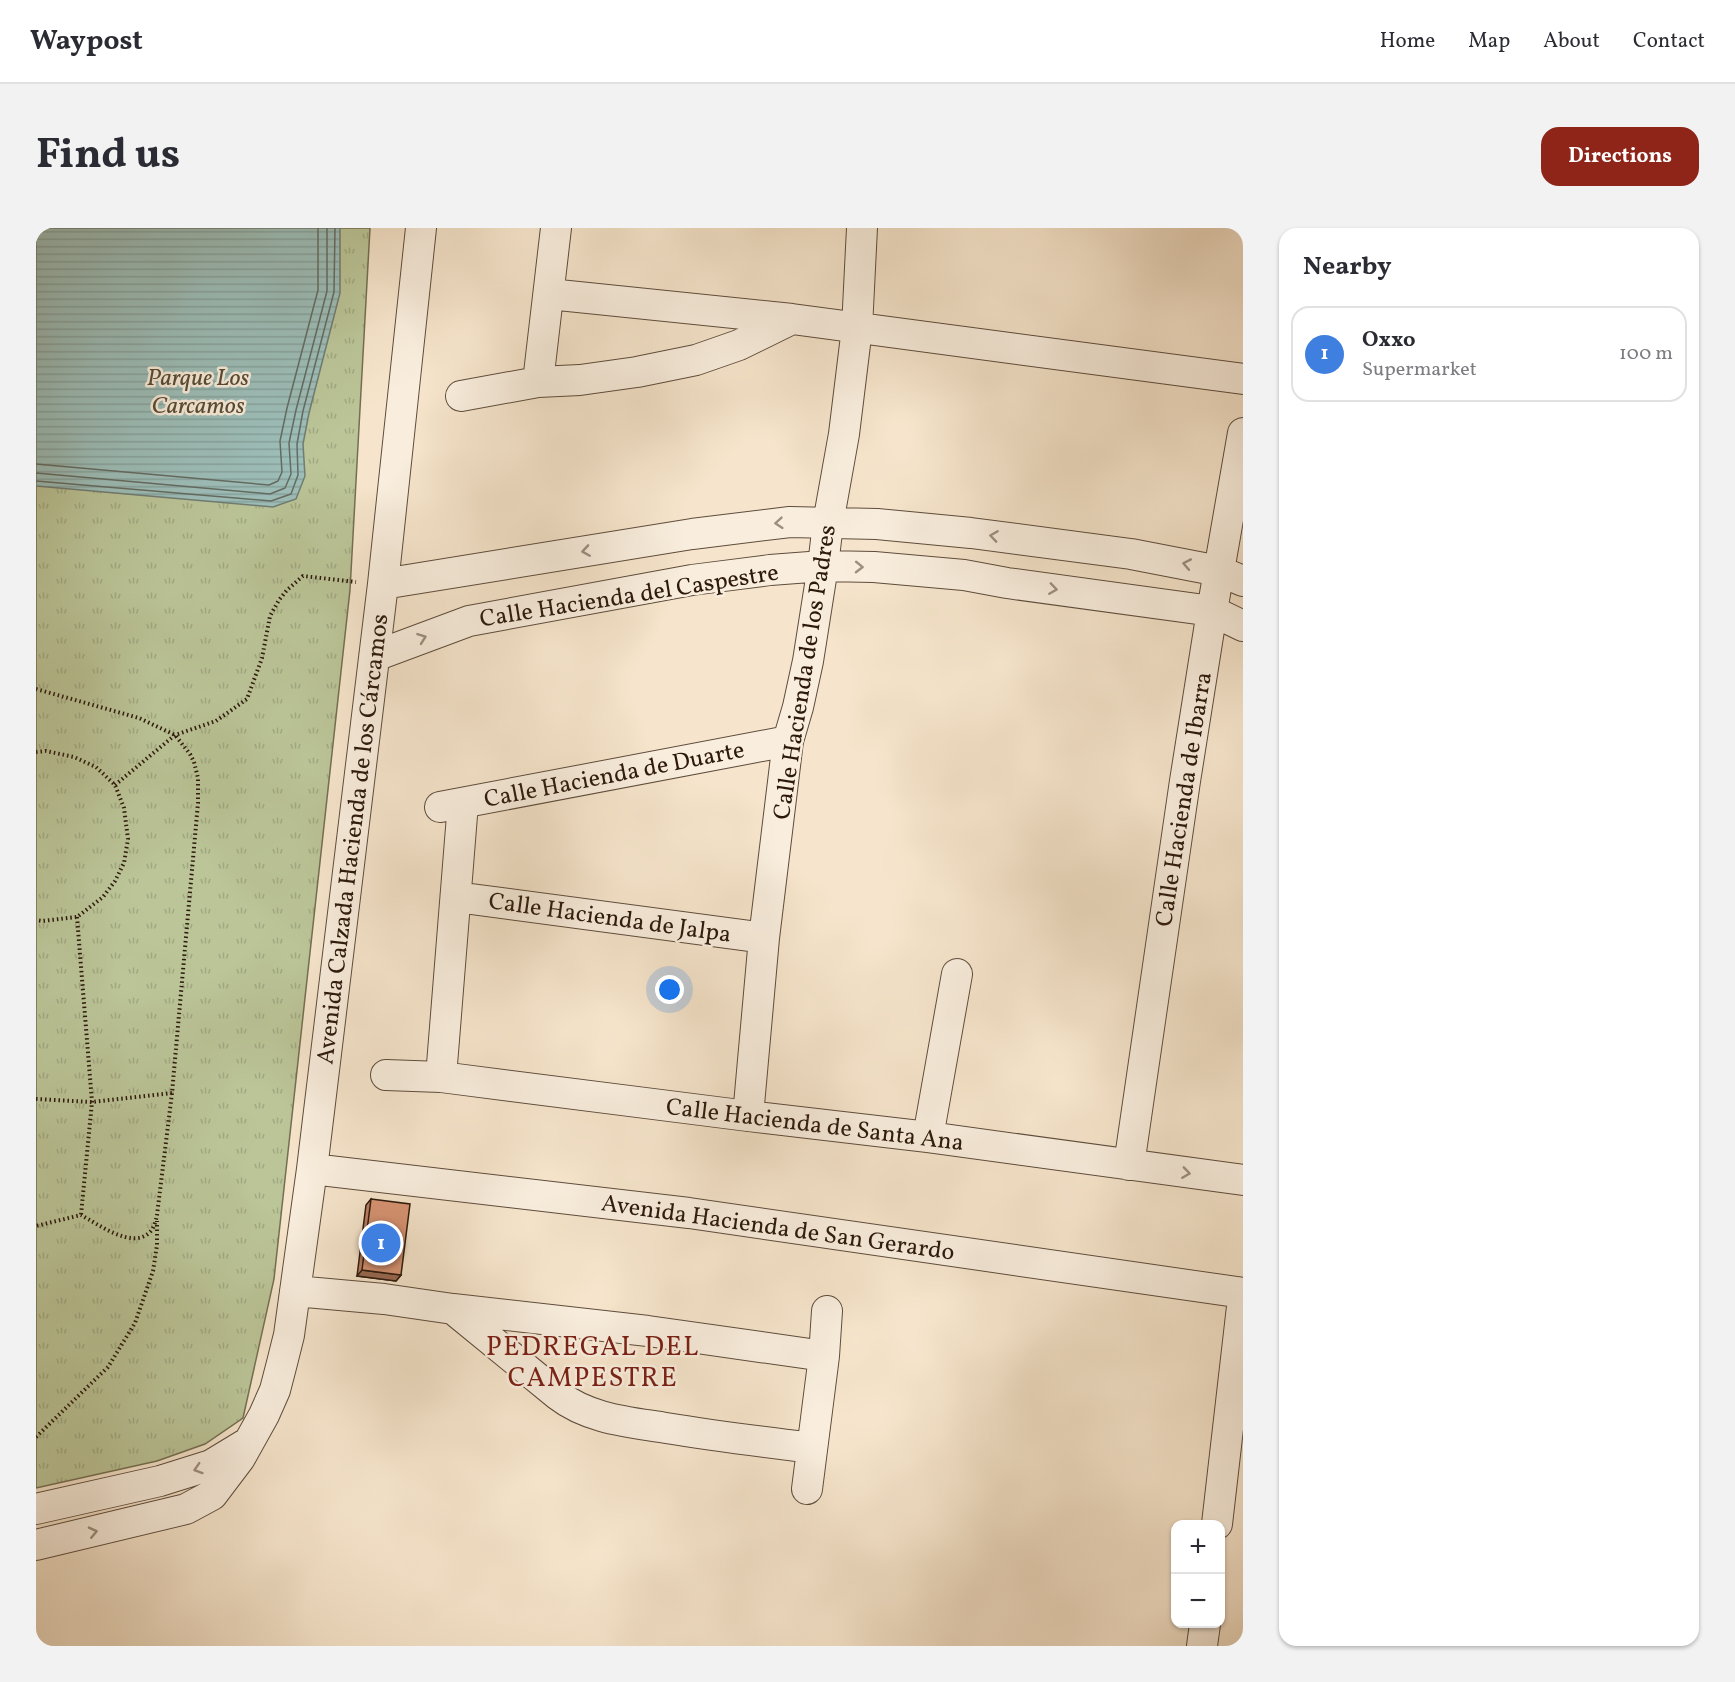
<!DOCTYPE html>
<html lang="en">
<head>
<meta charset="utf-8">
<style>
  :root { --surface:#fff; --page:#f2f2f3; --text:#2b2b33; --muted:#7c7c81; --line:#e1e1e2; --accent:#8f2418 }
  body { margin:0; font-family:Vollkorn,serif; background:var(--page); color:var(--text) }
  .controls { position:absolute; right:18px; bottom:18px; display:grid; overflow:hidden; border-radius:12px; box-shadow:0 2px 4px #0004 }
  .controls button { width:54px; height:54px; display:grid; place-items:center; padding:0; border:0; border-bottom:2px solid var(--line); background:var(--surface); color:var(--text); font:30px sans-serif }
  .you { position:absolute; left:634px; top:762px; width:21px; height:21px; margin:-15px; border:4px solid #fff; border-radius:50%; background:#1a73e8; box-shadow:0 0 0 9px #1a73e833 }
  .badge { display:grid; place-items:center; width:39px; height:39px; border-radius:50%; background:var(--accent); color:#fff; font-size:20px; font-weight:700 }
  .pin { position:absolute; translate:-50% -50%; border:3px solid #fff; box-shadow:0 2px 6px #0006 }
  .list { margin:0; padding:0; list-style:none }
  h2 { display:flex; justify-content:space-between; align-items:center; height:78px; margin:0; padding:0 24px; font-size:26px }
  h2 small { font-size:20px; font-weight:400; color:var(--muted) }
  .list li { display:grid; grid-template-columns:39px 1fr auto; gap:18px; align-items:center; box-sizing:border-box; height:96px; margin:0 12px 12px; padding:0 12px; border:2px solid var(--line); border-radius:18px }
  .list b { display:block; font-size:22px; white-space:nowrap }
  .list p { margin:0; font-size:20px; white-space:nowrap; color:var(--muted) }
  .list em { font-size:20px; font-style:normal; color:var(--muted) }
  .map { position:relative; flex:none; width:1207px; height:1418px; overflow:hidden; border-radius:18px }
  header { display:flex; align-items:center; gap:36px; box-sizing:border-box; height:84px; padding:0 30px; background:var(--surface); border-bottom:2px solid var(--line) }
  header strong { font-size:28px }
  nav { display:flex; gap:33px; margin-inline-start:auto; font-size:21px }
  .intro { display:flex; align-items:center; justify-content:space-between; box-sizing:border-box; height:144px; padding:0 36px }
  h1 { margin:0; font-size:42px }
  .button { padding:15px 27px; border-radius:18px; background:var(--accent); color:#fff; font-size:21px; font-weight:700 }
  main { display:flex; gap:36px; padding:0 36px }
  aside { flex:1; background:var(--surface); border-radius:18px; box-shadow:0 2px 4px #0004 }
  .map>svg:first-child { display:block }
</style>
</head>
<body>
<header>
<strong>Waypost</strong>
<nav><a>Home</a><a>Map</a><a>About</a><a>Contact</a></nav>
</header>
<div class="intro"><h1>Find us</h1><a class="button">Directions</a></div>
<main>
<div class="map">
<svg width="1207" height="1418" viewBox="0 0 1207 1418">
  <defs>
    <pattern id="grass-tufts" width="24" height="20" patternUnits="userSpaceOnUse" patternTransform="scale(1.5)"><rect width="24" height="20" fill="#bbc598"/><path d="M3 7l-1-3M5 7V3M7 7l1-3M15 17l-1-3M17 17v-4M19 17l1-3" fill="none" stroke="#a1a982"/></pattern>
    <pattern id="water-rules" width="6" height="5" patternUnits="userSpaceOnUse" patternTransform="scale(1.5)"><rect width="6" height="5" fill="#9dbfba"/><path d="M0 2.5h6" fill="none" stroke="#87a49f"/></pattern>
  </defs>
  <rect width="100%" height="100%" fill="#f6e5cc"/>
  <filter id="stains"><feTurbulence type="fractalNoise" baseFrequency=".00333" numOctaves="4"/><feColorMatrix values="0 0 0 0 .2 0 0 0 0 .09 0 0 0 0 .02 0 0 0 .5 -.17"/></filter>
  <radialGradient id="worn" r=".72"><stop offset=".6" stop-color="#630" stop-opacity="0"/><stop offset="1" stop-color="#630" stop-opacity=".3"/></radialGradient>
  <path fill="url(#grass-tufts)" stroke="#746f52" stroke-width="1.5" d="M0 0H334L314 362 238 1051 207 1190 169 1216 121 1233 0 1260Z"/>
  <path fill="url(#water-rules)" stroke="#707d74" stroke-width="1.5" d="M0 0H304V65L273 185 267 216 269 248 260 271 237 279 0 258Z"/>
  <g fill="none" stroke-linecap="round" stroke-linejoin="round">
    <path stroke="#646c63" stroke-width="1.5" d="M0 236 233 257 242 253 246 244 244 213 251 180 282 62V0
      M0 245 234 266 249 260 255 246 253 215 260 182 291 63V0
      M0 253 235 273 255 266 262 247 261 216 267 183 298 64 299 0"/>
    <defs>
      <path id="minor" d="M513 66 756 91 1207 151
        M502 154 520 0
        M425 168 502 154 544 152 601 144 660 132 703 117 756 91
        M347 356 656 306 754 294 841 296 935 305 1095 326 1183 343 1207 353
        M339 428 433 393 656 352 734 342 787 338 838 339 928 347 971 355 1176 383 1207 398
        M404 579 752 513
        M420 669 728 710
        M350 847 405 849 712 888 892 909 1207 952
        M405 849 427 575
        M712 888 728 710 752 513 762 479 772 433 787 338 792 295 808 206 821 100 826 0
        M892 909 921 746
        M1093 937 1149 553 1176 383 1207 205
        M276 941 653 985 1207 1065
        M259 1063 348 1071 417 1081 612 1103 788 1128
        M417 1081 522 1167C553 1191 593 1194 630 1200 679 1208 727 1214 776 1220
        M771 1261 788 1128 791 1083
        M0 1281 124 1253 175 1237 208 1217
        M1181 1296 1207 1070
        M0 1317 150 1281 176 1267 204 1230 228 1187 239 1162 246 1135 253 1107 276 941 347 356 385 0
        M1166 1418 1169 1396"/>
    </defs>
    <use href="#minor" stroke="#5e4c3c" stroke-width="32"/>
    <path stroke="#2c190c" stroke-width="4" stroke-dasharray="1.5 3" stroke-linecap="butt" d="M0 461 103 490 139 507 154 526 158 534 162 550V575L136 865 121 987C120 992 118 1000 114 1004 96 1022 62 996 45 987L0 998
      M0 524 10 523 38 529 60 539 79 557 88 580 92 611 88 635 79 653 67 669 41 689 6 693 0 692
      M79 557 139 507 180 493 211 471 226 430 234 388 243 372 251 362 267 348 320 354
      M41 689 56 874 45 987
      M0 871 56 874 136 865
      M0 1209 72 1139 99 1095 117 1043 121 1017V993"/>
    <use href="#minor" stroke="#f9eede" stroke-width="30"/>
  </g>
  <path fill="#ba7e63" stroke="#2c190c" stroke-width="1.5" d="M335 971 365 1047 360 1053 321 1048 330 977Z"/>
  <path fill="#976750" stroke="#2c190c" stroke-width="1.5" d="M326 1042 365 1047 360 1053 321 1048Z"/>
  <path fill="#d89373" stroke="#2c190c" stroke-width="1.5" d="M335 971 374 976 365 1047 326 1042Z"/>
  <defs><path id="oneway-chevron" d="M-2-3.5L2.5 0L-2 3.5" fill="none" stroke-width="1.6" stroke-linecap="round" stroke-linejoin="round" transform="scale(1.5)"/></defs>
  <g stroke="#9d8e80">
    <use href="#oneway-chevron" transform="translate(743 295) rotate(175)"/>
    <use href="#oneway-chevron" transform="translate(958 308) rotate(-172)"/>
    <use href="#oneway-chevron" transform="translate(550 323) rotate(171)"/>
    <use href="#oneway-chevron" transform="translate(1151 336) rotate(-169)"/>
    <use href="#oneway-chevron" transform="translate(823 339) rotate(1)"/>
    <use href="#oneway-chevron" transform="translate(1017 361) rotate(8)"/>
    <use href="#oneway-chevron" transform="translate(386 410) rotate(-20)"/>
    <use href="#oneway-chevron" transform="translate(1150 945) rotate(8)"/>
    <use href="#oneway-chevron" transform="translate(162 1241) rotate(162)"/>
    <use href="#oneway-chevron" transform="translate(57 1304) rotate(-13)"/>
  </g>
  <g text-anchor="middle" stroke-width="5" stroke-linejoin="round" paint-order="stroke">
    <g font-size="24" font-style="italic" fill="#574d36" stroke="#f9eede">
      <text x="162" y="157">Parque Los<tspan x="162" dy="28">Carcamos</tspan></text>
    </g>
    <g font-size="24" fill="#2c190c" stroke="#f9eede">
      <text transform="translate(593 367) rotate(-9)" y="8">Calle Hacienda del Caspestre</text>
      <text transform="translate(768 444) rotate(-81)" y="8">Calle Hacienda de los Padres</text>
      <text transform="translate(578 546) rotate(-11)" y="8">Calle Hacienda de Duarte</text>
      <text transform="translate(1147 571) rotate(-81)" y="8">Calle Hacienda de Ibarra</text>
      <text transform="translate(316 611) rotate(-83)" y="8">Avenida Calzada Hacienda de los Cárcamos</text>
      <text transform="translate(574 689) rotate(8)" y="8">Calle Hacienda de Jalpa</text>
      <text transform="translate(779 896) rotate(7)" y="8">Calle Hacienda de Santa Ana</text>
      <text transform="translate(742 999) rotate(8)" y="8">Avenida Hacienda de San Gerardo</text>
    </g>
    <g font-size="27" letter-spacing="1.5" fill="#7a1f14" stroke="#f9eede">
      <text x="557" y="1127">PEDREGAL DEL<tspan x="557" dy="31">CAMPESTRE</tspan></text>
    </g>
  </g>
  <rect width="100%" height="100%" filter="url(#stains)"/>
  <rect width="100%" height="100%" fill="url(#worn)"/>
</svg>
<div class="controls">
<button>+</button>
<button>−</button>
</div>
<div class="you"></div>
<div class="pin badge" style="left:345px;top:1015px;background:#3f7fe0">1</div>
</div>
<aside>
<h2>Nearby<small></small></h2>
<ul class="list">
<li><span class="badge" style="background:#3f7fe0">1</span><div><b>Oxxo</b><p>Supermarket</p></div><em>100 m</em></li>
</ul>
</aside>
</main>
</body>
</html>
